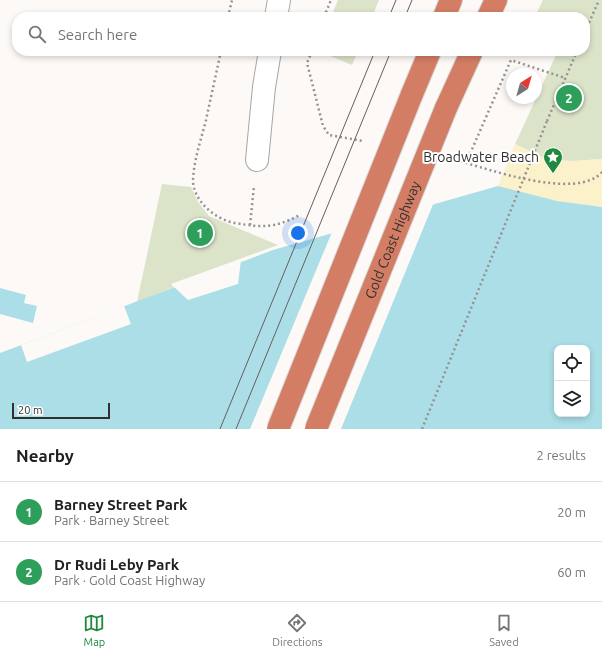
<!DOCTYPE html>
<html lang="en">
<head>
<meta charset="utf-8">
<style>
  :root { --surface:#fff; --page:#f2f2f2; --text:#202124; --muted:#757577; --line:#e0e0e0; --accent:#1e893f }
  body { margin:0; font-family:Ubuntu,sans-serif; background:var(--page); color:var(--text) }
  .controls { position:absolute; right:12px; bottom:12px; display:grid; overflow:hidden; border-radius:8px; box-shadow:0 2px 6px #0003 }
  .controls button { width:36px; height:36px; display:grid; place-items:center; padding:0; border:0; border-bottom:1px solid var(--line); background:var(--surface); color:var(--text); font:20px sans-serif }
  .compass { position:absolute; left:506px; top:68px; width:36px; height:36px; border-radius:50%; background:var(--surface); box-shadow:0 2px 6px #0003; rotate:37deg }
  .scale { position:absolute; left:12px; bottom:10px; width:98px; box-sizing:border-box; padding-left:4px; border:2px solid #32302f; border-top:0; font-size:11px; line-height:14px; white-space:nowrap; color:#32302f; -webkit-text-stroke:3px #fff; paint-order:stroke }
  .you { position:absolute; left:298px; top:233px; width:14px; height:14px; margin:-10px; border:3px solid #fff; border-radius:50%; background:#1a73e8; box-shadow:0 0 0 6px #1a73e833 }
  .badge { display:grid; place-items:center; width:26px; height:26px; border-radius:50%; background:var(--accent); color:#fff; font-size:13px; font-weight:700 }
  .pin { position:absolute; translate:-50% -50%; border:2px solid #fff; box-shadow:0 1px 4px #0006 }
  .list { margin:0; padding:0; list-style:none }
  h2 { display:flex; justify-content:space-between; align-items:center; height:52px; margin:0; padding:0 16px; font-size:17px }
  h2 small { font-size:13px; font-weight:400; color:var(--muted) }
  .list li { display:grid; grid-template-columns:26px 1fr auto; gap:12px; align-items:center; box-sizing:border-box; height:60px; padding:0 16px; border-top:1px solid var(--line) }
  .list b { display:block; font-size:15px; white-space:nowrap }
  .list p { margin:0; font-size:13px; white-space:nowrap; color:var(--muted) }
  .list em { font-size:13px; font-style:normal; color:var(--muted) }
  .icon { flex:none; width:22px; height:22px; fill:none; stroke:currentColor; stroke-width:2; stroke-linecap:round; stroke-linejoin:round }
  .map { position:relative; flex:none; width:602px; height:429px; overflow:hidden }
  .search { position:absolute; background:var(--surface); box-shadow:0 2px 6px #0003; left:12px; right:12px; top:12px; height:44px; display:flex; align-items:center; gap:10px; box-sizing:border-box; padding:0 14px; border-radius:16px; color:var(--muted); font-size:15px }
  .sheet { height:172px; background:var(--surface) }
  nav { display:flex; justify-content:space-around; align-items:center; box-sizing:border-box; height:56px; border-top:1px solid var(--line); background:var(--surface); font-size:11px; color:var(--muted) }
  nav a { display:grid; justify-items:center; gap:2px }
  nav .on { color:var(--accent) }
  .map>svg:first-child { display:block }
</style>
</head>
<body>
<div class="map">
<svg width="602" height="429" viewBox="0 0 602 429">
  <rect width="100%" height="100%" fill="#fdf9f7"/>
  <path fill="#dbe3c8" d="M338 0H379L372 17H331Z
    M543 0H602V159L573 161 548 160 515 144 557 53 552 51H585V17H535Z
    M318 51H358L352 65Z
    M162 184 191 187 198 202 209 216 278 245 171 284 174 287 137 302Z"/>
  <path fill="#fbf1cb" d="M515 144 548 160 573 161 602 159V207L557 201 498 186Z"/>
  <path fill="#abdee7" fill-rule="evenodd" d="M498 186 557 201 602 207V429H0V353L273 250ZM557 348H587V414H557Z
    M0 288 26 295 24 303 37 306 33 323 0 314Z"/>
  <path fill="#fdf9f7" d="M434 202 341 429H250L332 232Z
    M241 260 238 284 188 300 173 286Z
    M124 306 131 324 27 362 21 345Z"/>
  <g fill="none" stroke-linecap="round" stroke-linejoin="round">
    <defs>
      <path id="minor" d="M276 17 279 0
        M257 160 264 87 270 51"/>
      <path id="highway" d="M444 17 451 0
        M488 17 496 0
        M412 94 430 51
        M446 108 472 51"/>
    </defs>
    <use href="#minor" stroke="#a9a5a3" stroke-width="24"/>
    <use href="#highway" stroke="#d6d6d5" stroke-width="24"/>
    <path stroke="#959291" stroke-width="2.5" stroke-dasharray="2 3" stroke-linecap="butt" d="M228 17 232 0
      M324 17 331 0
      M585 32 599 0
      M221 51C216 74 211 97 206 120 201 140 194 159 193 180 193 201 216 220 235 223 264 228 274 228 300 215
      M312 51 307 63 323 126 329 135 363 141
      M547 121 577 51
      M456 160C488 169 577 201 602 172
      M466 163 511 60 565 78
      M250 225 254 186"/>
    <use href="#minor" stroke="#fff" stroke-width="22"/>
    <use href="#highway" stroke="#d37d64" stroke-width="22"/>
    <path stroke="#63605f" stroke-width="1" d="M389 17 396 0
      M405 17 412 0
      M220 429 375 51
      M236 429 391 51"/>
    <defs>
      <g id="highway-bridge">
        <path d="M278 429 412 94"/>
        <path id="s1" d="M316 429 446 108"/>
      </g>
    </defs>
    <use href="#highway-bridge" stroke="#d6d6d5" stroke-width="24" stroke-linecap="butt"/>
    <path stroke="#959291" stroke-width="2.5" stroke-dasharray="2 3" stroke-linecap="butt" d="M422 429 547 121"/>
    <use href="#highway-bridge" stroke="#d37d64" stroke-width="22"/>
  </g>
  <defs>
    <symbol id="sight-pin" viewBox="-11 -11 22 30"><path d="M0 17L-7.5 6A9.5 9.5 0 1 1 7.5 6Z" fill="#1e893f" stroke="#fff"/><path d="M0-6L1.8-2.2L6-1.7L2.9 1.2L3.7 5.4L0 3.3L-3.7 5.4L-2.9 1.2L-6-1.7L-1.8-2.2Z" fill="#fff"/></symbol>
  </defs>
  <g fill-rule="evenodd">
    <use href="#sight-pin" x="542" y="146" width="22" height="30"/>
  </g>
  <g text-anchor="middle" stroke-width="4" stroke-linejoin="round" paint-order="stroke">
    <g font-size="14" fill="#32302f" stroke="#fff" text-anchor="end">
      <text x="539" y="162">Broadwater Beach</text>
    </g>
    <g font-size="14" fill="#32302f" stroke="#fff">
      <text dy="5" stroke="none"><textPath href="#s1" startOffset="204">Gold Coast Highway</textPath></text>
    </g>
  </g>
</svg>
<div class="controls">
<button><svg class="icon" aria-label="locate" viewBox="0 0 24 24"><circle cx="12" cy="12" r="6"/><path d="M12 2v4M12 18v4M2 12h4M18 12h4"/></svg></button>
<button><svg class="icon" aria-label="layers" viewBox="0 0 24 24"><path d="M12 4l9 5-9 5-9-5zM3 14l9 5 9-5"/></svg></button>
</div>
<svg class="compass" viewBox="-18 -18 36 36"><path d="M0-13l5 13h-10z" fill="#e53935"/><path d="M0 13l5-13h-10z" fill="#757577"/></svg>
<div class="scale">20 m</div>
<div class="you"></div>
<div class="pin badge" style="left:200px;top:233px;background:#2e9e5b">1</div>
<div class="pin badge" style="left:569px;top:98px;background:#2e9e5b">2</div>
<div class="search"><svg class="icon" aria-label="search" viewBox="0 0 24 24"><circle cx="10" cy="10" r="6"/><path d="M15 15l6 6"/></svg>Search here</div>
</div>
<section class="sheet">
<h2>Nearby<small>2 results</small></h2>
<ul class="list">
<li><span class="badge" style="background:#2e9e5b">1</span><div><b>Barney Street Park</b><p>Park · Barney Street</p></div><em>20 m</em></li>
<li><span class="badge" style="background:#2e9e5b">2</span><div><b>Dr Rudi Leby Park</b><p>Park · Gold Coast Highway</p></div><em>60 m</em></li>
</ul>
</section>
<nav>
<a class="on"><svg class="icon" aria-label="map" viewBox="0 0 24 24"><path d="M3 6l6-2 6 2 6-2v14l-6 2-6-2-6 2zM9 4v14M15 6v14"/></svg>Map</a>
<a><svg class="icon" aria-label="directions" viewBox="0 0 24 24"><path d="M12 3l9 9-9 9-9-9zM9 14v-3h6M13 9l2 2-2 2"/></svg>Directions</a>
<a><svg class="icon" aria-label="saved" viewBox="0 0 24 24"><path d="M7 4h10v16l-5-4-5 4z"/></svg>Saved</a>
</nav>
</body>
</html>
